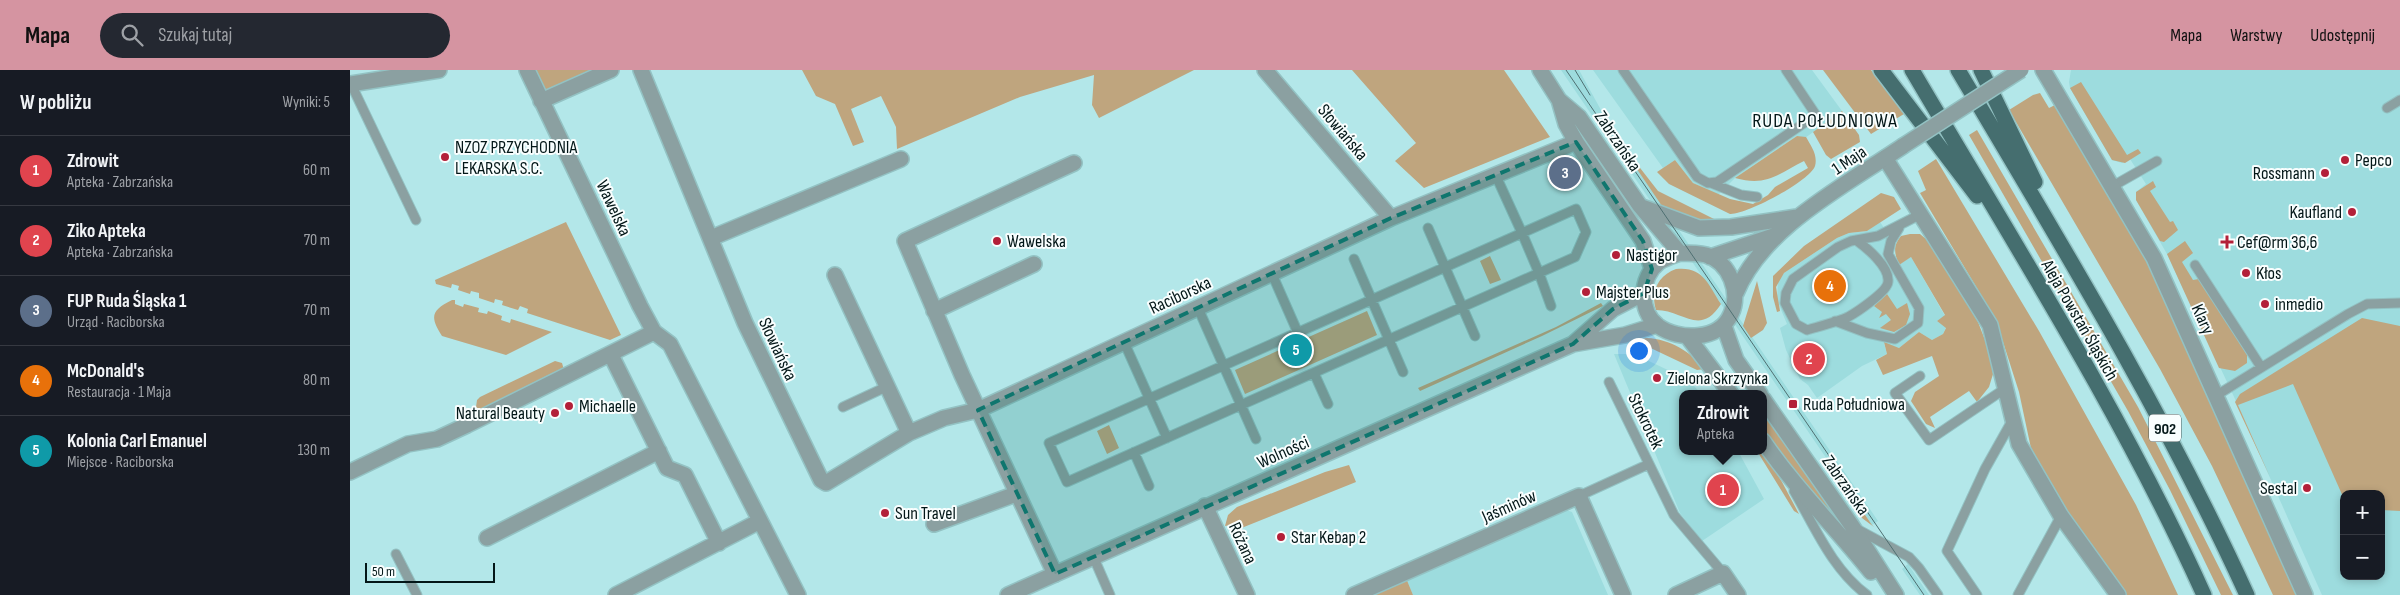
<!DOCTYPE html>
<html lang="pl">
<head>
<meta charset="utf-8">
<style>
  :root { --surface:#171b24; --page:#242831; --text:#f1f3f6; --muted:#9ea1a6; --line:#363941; --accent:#d594a1 }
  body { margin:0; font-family:"Sofia Sans Condensed",sans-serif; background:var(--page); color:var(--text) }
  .controls { position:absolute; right:15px; bottom:15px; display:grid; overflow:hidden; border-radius:10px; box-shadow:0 2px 8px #0003 }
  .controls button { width:45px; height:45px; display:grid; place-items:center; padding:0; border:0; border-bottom:1px solid var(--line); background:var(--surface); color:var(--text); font:25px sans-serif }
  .scale { position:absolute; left:15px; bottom:12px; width:130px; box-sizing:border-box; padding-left:5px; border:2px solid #031718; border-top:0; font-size:14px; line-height:18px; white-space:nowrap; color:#031718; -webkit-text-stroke:4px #f9fefe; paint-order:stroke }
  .you { position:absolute; left:1288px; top:280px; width:18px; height:18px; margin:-12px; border:4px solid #fff; border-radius:50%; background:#1a73e8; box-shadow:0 0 0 8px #1a73e833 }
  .badge { display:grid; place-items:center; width:32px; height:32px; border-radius:50%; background:var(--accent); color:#fff; font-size:16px; font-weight:700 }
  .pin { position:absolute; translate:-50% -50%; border:2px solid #fff; box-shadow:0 1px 5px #0006 }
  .popup { position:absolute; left:1329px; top:320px; width:88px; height:65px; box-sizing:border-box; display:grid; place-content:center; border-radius:10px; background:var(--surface); filter:drop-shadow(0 1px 4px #0005); font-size:16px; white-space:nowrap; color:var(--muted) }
  .popup b { font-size:19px; color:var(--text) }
  .popup::after { content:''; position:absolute; left:50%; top:100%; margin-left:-10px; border:10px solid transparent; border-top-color:var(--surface) }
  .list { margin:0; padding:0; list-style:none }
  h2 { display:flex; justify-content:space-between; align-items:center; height:65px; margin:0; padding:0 20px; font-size:21px }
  h2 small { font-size:16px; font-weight:400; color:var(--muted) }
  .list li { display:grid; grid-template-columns:32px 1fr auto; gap:15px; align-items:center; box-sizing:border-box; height:70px; padding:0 20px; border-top:1px solid var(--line) }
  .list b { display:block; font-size:19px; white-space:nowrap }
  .list p { margin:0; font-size:16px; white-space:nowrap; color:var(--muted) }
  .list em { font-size:16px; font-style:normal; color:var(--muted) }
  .icon { flex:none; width:28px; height:28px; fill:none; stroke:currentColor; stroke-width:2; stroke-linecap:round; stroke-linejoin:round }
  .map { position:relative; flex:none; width:2050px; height:525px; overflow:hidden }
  header { display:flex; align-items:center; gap:30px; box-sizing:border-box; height:70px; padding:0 25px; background:var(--accent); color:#111 }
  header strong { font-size:24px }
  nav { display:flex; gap:28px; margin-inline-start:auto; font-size:18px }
  .search { width:350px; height:45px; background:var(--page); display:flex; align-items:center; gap:12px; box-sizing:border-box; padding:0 18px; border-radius:28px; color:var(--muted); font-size:19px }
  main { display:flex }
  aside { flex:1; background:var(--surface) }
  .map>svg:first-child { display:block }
</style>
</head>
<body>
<header>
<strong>Mapa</strong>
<div class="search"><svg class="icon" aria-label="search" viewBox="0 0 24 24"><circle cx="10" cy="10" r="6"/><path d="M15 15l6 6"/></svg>Szukaj tutaj</div>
<nav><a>Mapa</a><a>Warstwy</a><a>Udostępnij</a></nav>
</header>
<main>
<aside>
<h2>W pobliżu<small>Wyniki: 5</small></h2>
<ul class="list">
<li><span class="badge" style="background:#e0444e">1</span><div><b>Zdrowit</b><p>Apteka · Zabrzańska</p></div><em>60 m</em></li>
<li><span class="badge" style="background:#e0444e">2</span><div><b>Ziko Apteka</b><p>Apteka · Zabrzańska</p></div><em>70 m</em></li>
<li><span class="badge" style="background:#5c6f8a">3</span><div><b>FUP Ruda Śląska 1</b><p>Urząd · Raciborska</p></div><em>70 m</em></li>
<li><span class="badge" style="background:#e8710a">4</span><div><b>McDonald's</b><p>Restauracja · 1 Maja</p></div><em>80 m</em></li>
<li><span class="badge" style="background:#0f9aa8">5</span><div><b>Kolonia Carl Emanuel</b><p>Miejsce · Raciborska</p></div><em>130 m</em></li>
</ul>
</aside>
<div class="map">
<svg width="2050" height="525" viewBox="0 0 2050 525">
  <rect width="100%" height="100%" fill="#b3e7e9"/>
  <path fill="#9ddcde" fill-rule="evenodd" d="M1211 0H1229L1268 71 1528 451 1522 455Z
    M1243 0H1462L1492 41 1455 68 1447 66 1385 108 1368 125 1343 113 1325 90 1313 98Z
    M1721 0H2050V525H1972L1885 329 1817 184 1786 130V122L1796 114 1780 89 1772 93 1762 90 1720 18 1719 12ZM1994 424H2031V506H1994Z
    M1530 152 1545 174 1544 184 1549 194 1561 187 1595 246 1587 251 1596 257 1593 264 1582 270 1569 262 1549 278 1534 273 1537 284 1512 296 1467 328 1458 315 1450 309 1436 280 1430 258 1437 254 1427 230 1428 211 1434 203 1487 168 1499 163 1517 161Z
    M1264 284H1284L1339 310 1351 324H1333V381H1388L1414 429 1352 471 1330 443Z
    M1213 439 1222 442 1258 525H1063L1056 508Z
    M1558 494 1579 525H1570L1552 499Z"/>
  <path fill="#bfa57e" d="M185 0H245L196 21Z
    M452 0H844L749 48 742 35 744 5 670 27 547 79 546 57 531 26 501 39 514 72 503 76 485 34 466 26Z
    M1002 0H1154L1200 67 1074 118 1045 91 1066 73Z
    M1473 0H1521L1554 44 1521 64Z
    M1731 12 1777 85 1788 79 1791 83 1775 93 1762 90 1720 18Z
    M1690 23 1699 38 1705 35 1803 202 1947 525H1923L1862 396 1810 299 1659 40 1683 25Z
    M1492 41 1509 65 1510 72 1481 89 1476 85 1463 62Z
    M1627 60 1788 337 1883 525H1871L1820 420 1778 341 1619 65Z
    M1447 66 1456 67C1461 76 1468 85 1465 96 1460 111 1396 145 1380 144L1319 114 1307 102 1325 90 1343 113 1380 129 1403 134 1418 125 1425 117 1458 98 1454 91C1428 104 1417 117 1385 108Z
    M1280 85 1308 121 1370 152 1351 151 1314 139 1278 86Z
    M1586 89 1689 261 1786 435 1828 525H1775L1729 460 1682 383 1669 322 1646 250 1570 123 1576 120 1568 101Z
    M1803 111 1806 117 1800 121 1820 152 1823 151 1828 160 1814 172 1810 171 1786 130V122Z
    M1531 123 1544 127 1551 139 1517 161 1499 163 1487 168 1434 203 1426 217 1430 241 1427 242 1423 227V206L1454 176Z
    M216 152 271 265 260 270 177 243 178 239 170 236 168 240 152 235 153 231 145 229 144 233 129 228V223L121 221 120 224 108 220 109 216 102 214 101 218 86 214 85 210Z
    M1560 164H1570L1584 176 1628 252 1640 283 1643 304 1639 317 1627 332 1619 321 1580 347 1585 358 1576 354 1561 331 1565 322 1589 306 1582 286 1533 305 1526 290 1537 284 1534 272 1549 278 1569 262 1582 270 1593 264 1596 258 1587 251 1595 245 1561 187 1549 195C1544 182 1543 176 1551 166Z
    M1835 171 1843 183 1832 192 1843 210 1849 209 1897 285V293L1885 301 1869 298 1817 184Z
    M1140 186 1151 210 1140 214 1130 191Z
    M1326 199C1353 196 1358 214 1371 234 1350 267 1333 240 1306 240 1300 221 1309 205 1326 199Z
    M1407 211 1417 253 1413 260 1401 268 1393 256Z
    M1537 224 1547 239 1557 233 1560 244 1556 255 1544 262 1530 258 1541 250 1536 244 1529 248 1532 242 1524 236Z
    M102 230H105V234L113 237 114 234 129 238 128 242 137 244 138 241 152 246 151 250 160 253 161 249 202 262 156 285 92 266C79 246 82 240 102 230Z
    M1251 233 1253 236 1192 266 1070 321 1068 318 1206 257Z
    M1017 241 1027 265 895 324 885 300Z
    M2012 248 2050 256V441L2031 440V424H1994V429L1943 314 1888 335 1920 407 1885 332 1890 324Z
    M1297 268C1320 269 1341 282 1355 299L1347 300 1290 273 1287 269Z
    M205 291 212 293 214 300 132 341 126 337 127 330 130 327Z
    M1413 339 1490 451 1489 452 1442 399 1413 358Z
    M759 355 769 378 757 384 747 361Z
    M1407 381H1412L1432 412 1449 444 1444 441Z
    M1476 388 1522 455 1524 457 1512 448 1471 392Z
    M999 395 1006 412 889 459 881 455 875 456 878 445 887 437 975 402Z
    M1056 508 1063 525H1022Z"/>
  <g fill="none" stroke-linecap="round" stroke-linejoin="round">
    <defs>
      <path id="service" d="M1273 0 1347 107 1358 113 1367 112 1466 45 1436 0
        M1 14 66 150
        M2037 38 2050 30
        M1146 106 1172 163 1226 139 1236 162 1225 187 1189 203 1201 236
        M1361 113 1391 125 1407 127
        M1763 116 1807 91
        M1078 158 1125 266
        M1172 163 1189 203 717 412 699 373Z
        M1506 170C1517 178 1540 197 1538 212 1537 222 1507 242 1498 247 1490 251 1467 257 1457 260L1446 254 1435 233 1436 223 1443 209 1488 177 1501 171 1528 166 1571 144
        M1004 189 1053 302
        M1845 195 1911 297
        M922 204 948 263
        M848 238 906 369
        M1485 251 1517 263 1545 269 1568 253 1569 238 1538 184 1541 171 1549 158
        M774 272 817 368
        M964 303 978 334
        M1570 306 1545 323 1579 370 1656 318
        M1259 312 1324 445 1373 503
        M1867 325 1998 244 2017 234 2050 233
        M493 337 536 317
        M784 382 799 416
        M1444 421C1465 457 1482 499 1517 525
        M1229 426 1299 394
        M1505 458 1559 487 1569 498 1588 525
        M46 484 67 525
        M743 486 760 525
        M1627 525 1597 481 1635 399 1662 351
        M1668 525 1711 446"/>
      <path id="minor" d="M177 0 290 236 304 262 320 274 448 525
        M291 0 395 253 471 410 476 413 559 363 594 348 628 340 1041 148 1226 72
        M915 0 1041 148
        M1693 0 1804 188 1955 525
        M0 14 89 0
        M191 31 261 0
        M1535 88 1640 255 1669 374 1711 446 1768 525
        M361 168 551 89
        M485 205 559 363
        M584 241 684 194
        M261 285 317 398 335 405 369 473
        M0 402 58 374 87 369 117 355 304 262
        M855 436 897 525
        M584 454 666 424
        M137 468 309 381
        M705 504 612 305 555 171 724 93
        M266 525 410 451
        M1004 525 1229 426 1273 525
        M1326 525 1373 503 1388 525"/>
      <path id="tertiary" d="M1190 0 1209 30 1216 54 1226 72 1293 171 1302 199
        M1209 30 1229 47 1290 136 1330 183
        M1292 137 1349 158 1381 157 1447 147
        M1330 183C1338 183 1348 183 1356 185 1380 192 1391 223 1381 244 1370 271 1329 271 1308 256 1288 241 1290 207 1309 192 1315 188 1322 186 1330 183Z
        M1360 187 1426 165
        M1386 223C1413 157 1496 115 1553 76
        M1374 256 1386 290 1410 324
        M1337 266 1381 324
        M1223 274 1263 239 1294 223
        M1413 329 1502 456 1546 525
        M1413 371C1445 418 1486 458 1521 502
        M658 525 1223 274 1275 265 1307 255"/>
      <path id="primary" d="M1531 0 1627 126
        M1562 0C1663 172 1772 343 1854 525
        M1608 0C1710 172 1814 343 1897 525
        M1631 0 1685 112"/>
    </defs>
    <use href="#service" stroke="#93c2c3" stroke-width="11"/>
    <use href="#minor" stroke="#93c2c3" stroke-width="18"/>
    <use href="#tertiary" stroke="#93c2c3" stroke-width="18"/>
    <use href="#primary" stroke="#93c2c3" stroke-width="18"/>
    <use href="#service" stroke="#8ba0a1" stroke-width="9"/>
    <use href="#minor" stroke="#8ba0a1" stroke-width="15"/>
    <use href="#tertiary" stroke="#8ba0a1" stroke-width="15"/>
    <use href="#primary" stroke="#456e6f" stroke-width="15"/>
    <path stroke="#4f7072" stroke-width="1" d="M1216 0 1574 525
      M1225 0 1240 25"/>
    <defs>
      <path id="tertiary-bridge" d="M1553 76 1671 0"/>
    </defs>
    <use href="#tertiary-bridge" stroke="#93c2c3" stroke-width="18" stroke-linecap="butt"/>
    <use href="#tertiary-bridge" stroke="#8ba0a1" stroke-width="15"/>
  </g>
  <path fill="#0f766e" fill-opacity="0.2" stroke="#0f766e" stroke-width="4" stroke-dasharray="10 6" stroke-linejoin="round" d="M1226 72 1293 171 1302 199 1294 223 1263 239 1223 274 705 504 628 340 1041 148Z"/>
  <g fill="#b32039" stroke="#f9fefe" stroke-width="2">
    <circle cx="95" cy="87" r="5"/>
    <circle cx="1995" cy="90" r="5"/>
    <circle cx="1975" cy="103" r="5"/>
    <circle cx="2002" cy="142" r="5"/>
    <circle cx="647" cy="171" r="5"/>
    <path d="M1874.5 164.5h5v5h5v5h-5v5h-5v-5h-5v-5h5z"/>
    <circle cx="1266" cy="185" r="5"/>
    <circle cx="1896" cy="203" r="5"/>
    <circle cx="1236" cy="222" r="5"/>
    <circle cx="1915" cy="234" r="5"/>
    <circle cx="1307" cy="308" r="5"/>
    <rect x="1438" y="329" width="10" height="10" rx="2.5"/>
    <circle cx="219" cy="336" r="5"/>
    <circle cx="205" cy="343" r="5"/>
    <circle cx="1957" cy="418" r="5"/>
    <circle cx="535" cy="443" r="5"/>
    <circle cx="931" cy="467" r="5"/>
  </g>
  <g text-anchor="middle" stroke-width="4" stroke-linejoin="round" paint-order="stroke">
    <rect fill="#f9fefe" stroke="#4d5c5d" stroke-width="1" x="1799" y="344.5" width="32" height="27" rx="4"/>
    <g font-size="16" font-weight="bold" fill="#031718">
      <text x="1815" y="364">902</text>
    </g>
    <g font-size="18" fill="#031718" stroke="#f9fefe">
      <text transform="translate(993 62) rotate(50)" y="6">Słowiańska</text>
      <text transform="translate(1268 71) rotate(56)" y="6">Zabrzańska</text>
      <text transform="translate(1499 90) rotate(-34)" y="6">1 Maja</text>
      <text transform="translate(264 138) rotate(65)" y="6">Wawelska</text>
      <text transform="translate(830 225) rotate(-25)" y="6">Raciborska</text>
      <text transform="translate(1853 249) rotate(66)" y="6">Klary</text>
      <text transform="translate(1730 250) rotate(60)" y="6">Aleja Powstań Śląskich</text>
      <text transform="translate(428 279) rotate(65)" y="6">Słowiańska</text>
      <text transform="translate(1296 351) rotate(64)" y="6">Stokrotek</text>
      <text transform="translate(933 382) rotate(-24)" y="6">Wolności</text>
      <text transform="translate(1496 415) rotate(55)" y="6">Zabrzańska</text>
      <text transform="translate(1159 436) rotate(-24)" y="6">Jaśminów</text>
      <text transform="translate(893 473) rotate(65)" y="6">Różana</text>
    </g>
    <g font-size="18" fill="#031718" stroke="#f9fefe" text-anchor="start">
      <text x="105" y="83">NZOZ PRZYCHODNIA<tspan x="105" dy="21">LEKARSKA S.C.</tspan></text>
      <text x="2005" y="96">Pepco</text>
      <text x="1965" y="109" text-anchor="end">Rossmann</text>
      <text x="1992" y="148" text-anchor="end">Kaufland</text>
      <text x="657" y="177">Wawelska</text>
      <text x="1887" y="178">Cef@rm 36,6</text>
      <text x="1276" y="191">Nastigor</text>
      <text x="1906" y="209">Kłos</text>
      <text x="1246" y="228">Majster Plus</text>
      <text x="1925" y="240">inmedio</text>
      <text x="1317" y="314">Zielona Skrzynka</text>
      <text x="1453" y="340">Ruda Południowa</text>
      <text x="229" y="342">Michaelle</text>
      <text x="195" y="349" text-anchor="end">Natural Beauty</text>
      <text x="1947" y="424" text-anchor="end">Sestal</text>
      <text x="545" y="449">Sun Travel</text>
      <text x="941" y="473">Star Kebap 2</text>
    </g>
    <g font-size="20" letter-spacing="1" fill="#031718" stroke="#f9fefe">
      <text x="1475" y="57">RUDA POŁUDNIOWA</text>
    </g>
  </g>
</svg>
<div class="controls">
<button>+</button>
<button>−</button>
</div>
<div class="scale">50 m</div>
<div class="you"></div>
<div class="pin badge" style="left:1373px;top:420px;background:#e0444e">1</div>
<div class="popup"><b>Zdrowit</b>Apteka</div>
<div class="pin badge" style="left:1459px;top:289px;background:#e0444e">2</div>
<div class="pin badge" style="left:1215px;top:103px;background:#5c6f8a">3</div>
<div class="pin badge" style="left:1480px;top:216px;background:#e8710a">4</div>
<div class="pin badge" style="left:946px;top:280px;background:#0f9aa8">5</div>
</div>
</main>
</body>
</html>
